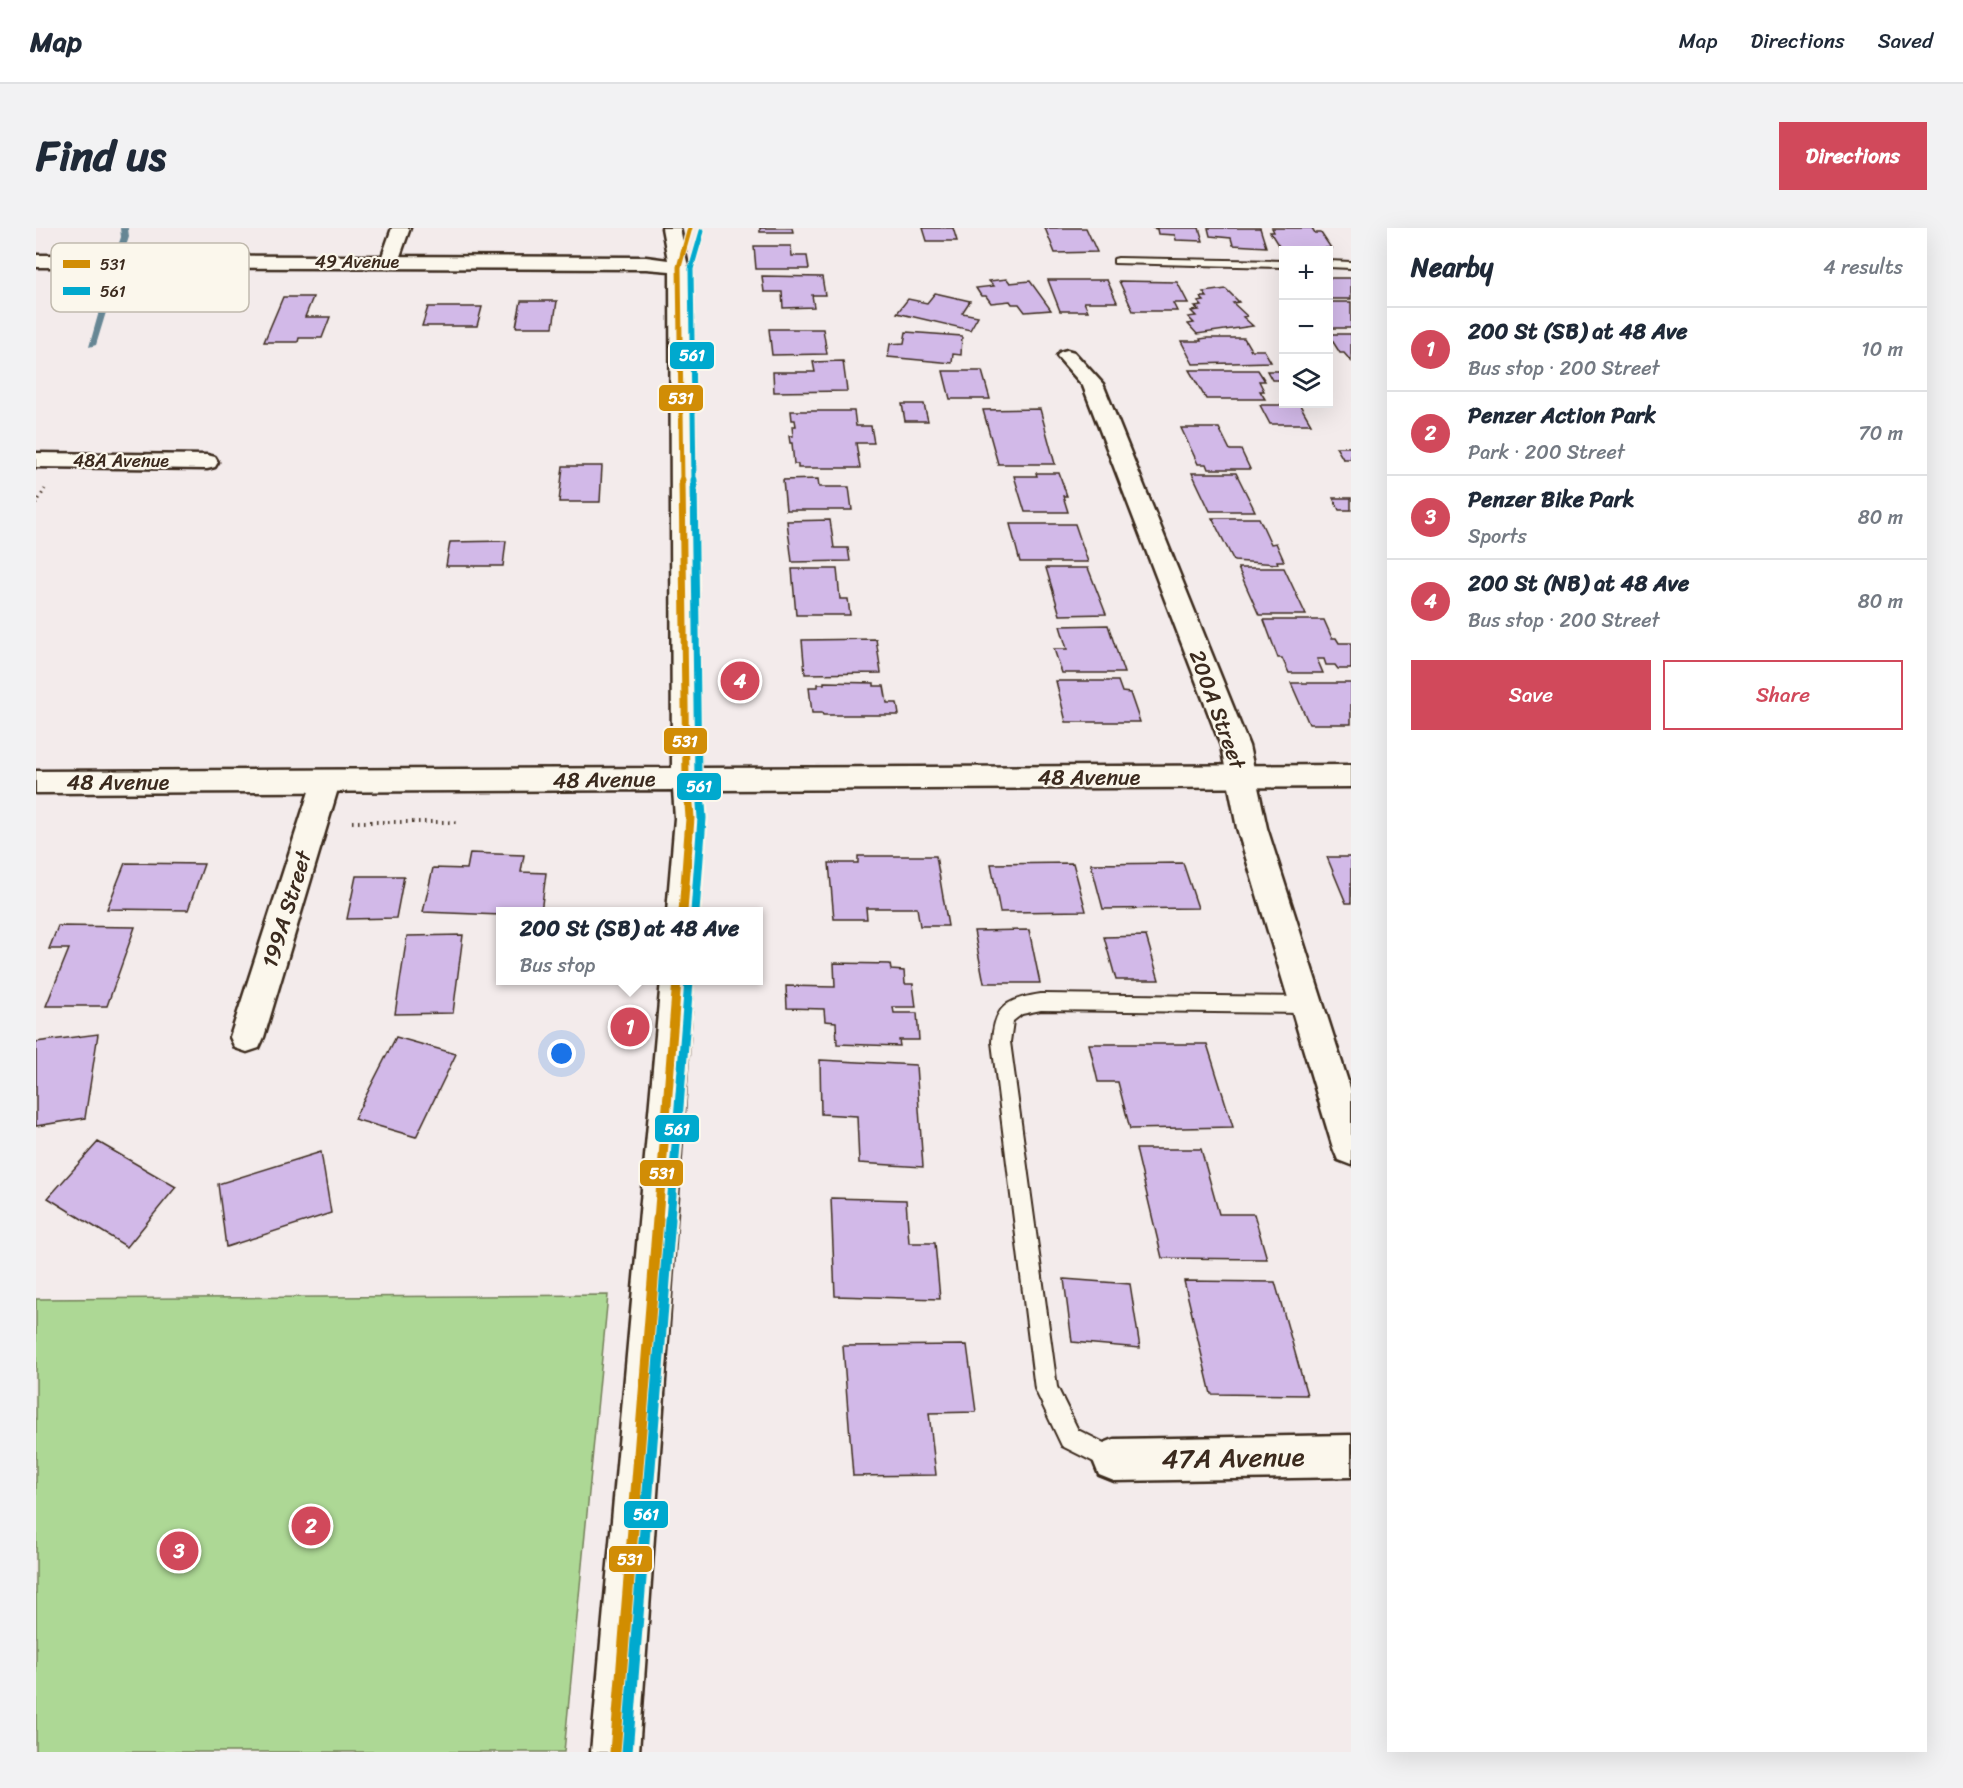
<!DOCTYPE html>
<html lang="en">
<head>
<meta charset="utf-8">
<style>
  :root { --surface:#fff; --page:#f2f2f3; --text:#1f2937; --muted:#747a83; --line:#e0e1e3; --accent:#d1495b }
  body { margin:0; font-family:Sriracha,sans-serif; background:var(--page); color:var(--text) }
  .controls { position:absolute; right:18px; top:18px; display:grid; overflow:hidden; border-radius:0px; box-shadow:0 6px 24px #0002 }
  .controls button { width:54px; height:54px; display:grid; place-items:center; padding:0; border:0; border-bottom:2px solid var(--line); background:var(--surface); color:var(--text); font:30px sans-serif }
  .you { position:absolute; left:526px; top:826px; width:21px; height:21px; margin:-15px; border:4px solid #fff; border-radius:50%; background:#1a73e8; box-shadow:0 0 0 9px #1a73e833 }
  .badge { display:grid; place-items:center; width:39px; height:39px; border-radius:50%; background:var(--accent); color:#fff; font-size:20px; font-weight:700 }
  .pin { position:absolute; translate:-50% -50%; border:3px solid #fff; box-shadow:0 2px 6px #0006 }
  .popup { position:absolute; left:460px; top:679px; width:267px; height:78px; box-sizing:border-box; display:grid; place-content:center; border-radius:0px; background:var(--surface); filter:drop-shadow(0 2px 4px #0005); font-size:20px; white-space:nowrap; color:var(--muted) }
  .popup b { font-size:22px; color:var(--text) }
  .popup::after { content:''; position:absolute; left:50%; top:100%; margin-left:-12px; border:12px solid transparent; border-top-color:var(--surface) }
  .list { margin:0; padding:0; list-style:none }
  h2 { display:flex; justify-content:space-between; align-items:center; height:78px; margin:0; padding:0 24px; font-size:26px }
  h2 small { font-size:20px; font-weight:400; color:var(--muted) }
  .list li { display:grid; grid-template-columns:39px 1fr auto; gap:18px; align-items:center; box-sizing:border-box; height:84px; padding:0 24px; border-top:2px solid var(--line) }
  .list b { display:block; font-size:22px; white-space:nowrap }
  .list p { margin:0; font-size:20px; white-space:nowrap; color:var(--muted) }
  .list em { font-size:20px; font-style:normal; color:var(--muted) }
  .actions { display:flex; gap:12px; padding:18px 24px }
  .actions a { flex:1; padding:14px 0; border:2px solid var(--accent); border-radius:0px; text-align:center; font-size:21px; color:var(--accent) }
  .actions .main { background:var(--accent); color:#fff }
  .icon { flex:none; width:33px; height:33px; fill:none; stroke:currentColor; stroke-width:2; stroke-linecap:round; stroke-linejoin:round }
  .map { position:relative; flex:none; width:1315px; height:1524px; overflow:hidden; border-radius:0px }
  header { display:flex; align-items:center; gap:36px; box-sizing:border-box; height:84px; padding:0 30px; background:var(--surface); border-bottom:2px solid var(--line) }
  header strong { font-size:28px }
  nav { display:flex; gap:33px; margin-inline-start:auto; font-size:21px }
  .intro { display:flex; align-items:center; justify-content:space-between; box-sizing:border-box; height:144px; padding:0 36px }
  h1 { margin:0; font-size:42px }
  .button { padding:15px 27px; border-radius:0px; background:var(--accent); color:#fff; font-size:21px; font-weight:700 }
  main { display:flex; gap:36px; padding:0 36px }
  aside { flex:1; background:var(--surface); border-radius:0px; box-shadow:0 6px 24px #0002 }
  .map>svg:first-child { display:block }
</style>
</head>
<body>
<header>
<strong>Map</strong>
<nav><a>Map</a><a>Directions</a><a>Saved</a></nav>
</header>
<div class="intro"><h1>Find us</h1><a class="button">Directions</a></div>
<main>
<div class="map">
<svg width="1315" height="1524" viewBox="0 0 1315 1524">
  <rect width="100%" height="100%" fill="#f3ebeb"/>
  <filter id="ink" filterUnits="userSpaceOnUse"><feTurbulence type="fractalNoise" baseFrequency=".0167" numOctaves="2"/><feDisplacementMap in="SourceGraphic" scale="12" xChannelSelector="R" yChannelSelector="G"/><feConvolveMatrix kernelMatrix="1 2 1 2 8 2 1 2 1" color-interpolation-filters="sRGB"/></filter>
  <g filter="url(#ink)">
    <path fill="#add895" stroke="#74815a" stroke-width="1.5" d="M572 1067 528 1524H0V1071Z"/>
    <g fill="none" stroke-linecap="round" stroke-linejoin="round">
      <path fill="#668694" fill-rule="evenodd" d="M84 0H92L93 9 87 27 83 29 79 27 85 9Z
        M77 46 81 48 60 117 53 119 73 48Z"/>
    </g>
    <path fill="#d2b9e8" stroke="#3b2a1e" stroke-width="1.5" d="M724 0H756L757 4H724Z
      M887 0H917L921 13H891Z
      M1009 0H1050L1061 24 1019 25Z
      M1116 0H1163L1167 13 1140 12 1139 7 1122 6 1121 1Z
      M1172 0H1224L1230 19 1197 17 1195 10 1174 8Z
      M1236 0H1276L1279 5H1285L1295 20H1244L1234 4H1238Z
      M718 18H755L756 28H771L773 41H720Z
      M726 48 786 49 789 67H776L778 79 747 80 746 64H728Z
      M1292 50H1315V71H1292Z
      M971 51 974 55 994 53 1015 82 989 84 983 76H976L974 73 955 75 950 68H945L940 60 958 58 953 53Z
      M1012 52H1071L1081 74H1048L1052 83H1024Z
      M1083 53 1141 54 1152 75H1137L1141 83H1097Z
      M1190 61 1203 74 1197 75 1211 88 1207 89 1217 98 1161 106 1152 96 1158 95 1152 89 1160 88 1155 83 1163 82 1159 79 1166 78 1162 74 1168 73 1164 69H1171L1167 64Z
      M899 65 934 73 926 85 942 88 934 102 861 85 872 71 891 75Z
      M247 69H277L269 89H294L286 110H263L262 114H228Z
      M485 73H521L517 99H480Z
      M1292 74H1315V100H1293Z
      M392 79H446L441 98H386Z
      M733 101H787L791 126 736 127Z
      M870 104 926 108 925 127 917 126 916 135 852 129 854 116 868 115Z
      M1292 106H1315V133L1308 125H1304Z
      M1171 110H1208L1215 122H1228L1235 134 1157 136 1145 113H1165L1164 111Z
      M807 133 811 163 738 164 737 144H779L777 134Z
      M1153 142H1222L1229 153H1223L1228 163H1224L1229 171H1170Z
      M907 143H946L954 171H914Z
      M1231 143H1248V152H1236Z
      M866 176H888L892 193H869Z
      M1224 177H1264L1275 196H1234Z
      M1004 181 1019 236H962L947 182Z
      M755 183H818L820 198H835L838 215H820L824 240H762V236H758L756 215H754L753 208H757L756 198H760L759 192H756Z
      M1145 200H1183L1194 222H1205L1214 241H1172L1170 236H1162Z
      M1300 219H1315V231H1307Z
      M527 238H566L564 274H523Z
      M1000 245H1023L1031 268H1027L1032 284H989L978 248H1001Z
      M1156 245H1200L1219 283H1174Z
      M782 251 783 259H813L816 282H750L747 252Z
      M1297 270H1315V282H1303Z
      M1176 290H1223L1235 316 1240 315 1248 333H1241L1242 336 1198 333Z
      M794 292 798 320H812L814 333 756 334 751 293Z
      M974 296H1039L1052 334H984Z
      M470 313 467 338H410L414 314Z
      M1010 340H1052L1070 386 1024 387Z
      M1202 340H1248L1270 387H1223Z
      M756 341H801L804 371H812L814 387H760Z
      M1228 392H1288L1296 410H1300L1303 415H1315V441H1302L1299 437H1290L1288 431H1281L1287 445H1253L1246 430H1242Z
      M1072 397 1088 445H1026L1018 421H1031L1024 398Z
      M840 411 845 445 769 446 766 412Z
      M1020 453H1082L1086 464 1094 465 1104 494H1030Z
      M788 454 838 455V458H848L851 475H861L863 487H787L786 485H776L773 459H782V456H788Z
      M1255 455H1315V496H1273Z
      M434 625 488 627 485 644 510 645 505 684H465V687L387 684 397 640 431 641Z
      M822 628H900L912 698H884L881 680H830L831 691H798L793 635H822Z
      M1291 629H1315V675H1310Z
      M89 635 168 636 152 682 71 681Z
      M1037 635 1050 683 964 684 955 636Z
      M1147 635 1162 680 1067 681 1055 636Z
      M320 648H368L360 690 311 691Z
      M22 698 99 699 71 778H10L33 721H13Z
      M993 702 1004 755H948L938 703Z
      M427 707 417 785 359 786 371 708Z
      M1110 708 1123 752H1080L1068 709Z
      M798 735 854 736 855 742 868 743 869 756H877L880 779H857L858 785H881L883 812H863L864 818 801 816 800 794 789 793 788 781 751 780 750 758 799 759Z
      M62 806 49 890 0 898V814Z
      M360 809 420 826 380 909 318 891Z
      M1053 816H1171L1197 899 1094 901 1082 854H1062Z
      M784 832 880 837 887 939 823 935 821 888 785 886Z
      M62 914 140 959 91 1019 12 970Z
      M1100 921H1165L1183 986H1218L1231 1031 1126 1030Z
      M285 924 295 985 190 1019 182 956Z
      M795 970 870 972 873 1015H899L904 1071 799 1068Z
      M1028 1051 1094 1056 1104 1120 1036 1114Z
      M1148 1053 1239 1054 1271 1167 1175 1166Z
      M931 1117 940 1184 893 1185 900 1247 817 1248 807 1118Z"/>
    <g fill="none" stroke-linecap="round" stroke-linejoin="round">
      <defs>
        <path id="lane" d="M1082 30 1248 33V39L1078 35V31Z
          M1292 33 1315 34V40L1292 39Z
          M1005 766 1271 769 1277 771 1280 777 1277 783 1271 785 1005 782 986 786 977 793 974 814 1021 1159 1042 1202 1086 1224 1090 1232 1086 1240 1078 1244 1026 1218 999 1161 956 814C958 778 971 771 1005 766Z"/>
        <path id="street" d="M356 0H374L362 34 360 38H346L344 34Z
          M1031 122 1038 124 1067 156 1213 518 1231 600 1315 863V937L1302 932 1297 920 1201 600 1185 518 1047 158 1021 128 1024 124Z
          M0 225 171 227 179 229 182 234 179 239 171 241 0 239Z
          M290 543 300 546 304 554 228 809 223 820 211 824 199 820 194 809 276 554 280 546Z
          M1315 1207V1249L1078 1253 1063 1247 1057 1232 1063 1217 1078 1211Z"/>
        <path id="secondary" d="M626 0H644L652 39 664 540 1315 537V559L666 562 669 590 663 684H631L639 590 637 562 0 565V543L636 540 634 43 610 41 0 39V27L610 29 632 32Z
          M625 752H657L603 1524H555Z"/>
      </defs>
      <use href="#lane" stroke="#3b2a1e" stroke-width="4"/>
      <use href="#street" stroke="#3b2a1e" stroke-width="5"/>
      <use href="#secondary" stroke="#3b2a1e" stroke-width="5"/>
      <path stroke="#3b2a1e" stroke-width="3" stroke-dasharray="1.5 4" stroke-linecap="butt" d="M0 276 9 261"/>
      <path stroke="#3b2a1e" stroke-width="4" stroke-dasharray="1.5 4.5" stroke-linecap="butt" d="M316 594H423"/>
      <use href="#lane" fill="#fbf7ec" fill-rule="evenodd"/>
      <use href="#street" fill="#fbf7ec" fill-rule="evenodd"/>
      <use href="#secondary" fill="#fbf7ec" fill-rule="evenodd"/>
      <defs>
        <path id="bus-1-far3" d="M646 253 643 39 654 0"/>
        <path id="bus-1-far2" d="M646 252 650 550 653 577"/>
        <path id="bus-1-far1" d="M647 684 654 590 653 576
          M622 992 641 752"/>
        <path id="bus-1" d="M579 1524 622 991"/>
        <path id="bus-2-far3" d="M658 253 655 41 666 3"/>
        <path id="bus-2-far2" d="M658 252 662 549 665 577"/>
        <path id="bus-2-far1" d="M659 684 666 590 665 576
          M634 992 653 753"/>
        <path id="bus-2" d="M591 1524 634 991"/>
      </defs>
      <use href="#bus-1-far3" stroke="#fbf7ec" stroke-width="8"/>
      <use href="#bus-1-far2" stroke="#fbf7ec" stroke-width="10"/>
      <use href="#bus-1-far1" stroke="#fbf7ec" stroke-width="14"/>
      <use href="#bus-1" stroke="#fbf7ec" stroke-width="16"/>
      <use href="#bus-2-far3" stroke="#fbf7ec" stroke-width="8"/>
      <use href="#bus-2-far2" stroke="#fbf7ec" stroke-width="10"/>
      <use href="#bus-2-far1" stroke="#fbf7ec" stroke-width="14"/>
      <use href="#bus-2" stroke="#fbf7ec" stroke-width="16"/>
      <use href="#bus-1-far3" stroke="#d18d06" stroke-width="5"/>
      <use href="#bus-1-far2" stroke="#d18d06" stroke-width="7"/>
      <use href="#bus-1-far1" stroke="#d18d06" stroke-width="9"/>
      <use href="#bus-1" stroke="#d18d06" stroke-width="11"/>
      <use href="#bus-2-far3" stroke="#00a9ce" stroke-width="5"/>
      <use href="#bus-2-far2" stroke="#00a9ce" stroke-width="7"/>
      <use href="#bus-2-far1" stroke="#00a9ce" stroke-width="9"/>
      <use href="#bus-2" stroke="#00a9ce" stroke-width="11"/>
    </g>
  </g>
  <g text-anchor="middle" stroke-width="4.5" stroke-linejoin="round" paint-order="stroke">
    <g font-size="18" fill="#3b2a1e" stroke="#fbf7ec">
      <text x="321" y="40">49 Avenue</text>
      <text x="85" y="239">48A Avenue</text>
    </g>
    <g font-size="22" fill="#3b2a1e" stroke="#fbf7ec">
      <text transform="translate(1182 481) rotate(70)" y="8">200A Street</text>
      <text x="1053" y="557">48 Avenue</text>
      <text transform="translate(568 551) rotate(-1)" y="8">48 Avenue</text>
      <text x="82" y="562">48 Avenue</text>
      <text transform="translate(250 681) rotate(-73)" y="8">199A Street</text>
    </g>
    <g font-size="27" fill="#3b2a1e" stroke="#fbf7ec">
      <text transform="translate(1197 1230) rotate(-1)" y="9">47A Avenue</text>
    </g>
  </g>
  <rect x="15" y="15" width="198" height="69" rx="9" fill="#fbf7ec" stroke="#c1baae" stroke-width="1.5"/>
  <rect x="27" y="32" width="27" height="8" fill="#d18d06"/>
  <rect x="27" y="59" width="27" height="8" fill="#00a9ce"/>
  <g font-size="16" fill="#3b2a1e">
    <text x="64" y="42">531</text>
    <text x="64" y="69">561</text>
  </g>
  <g stroke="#fbf7ec" stroke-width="2">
    <rect x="633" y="113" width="46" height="29" rx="6" fill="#00a9ce"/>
    <rect x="622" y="156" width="46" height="28" rx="6" fill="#d18d06"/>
    <rect x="627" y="499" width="45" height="28" rx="6" fill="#d18d06"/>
    <rect x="640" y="544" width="46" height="29" rx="6" fill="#00a9ce"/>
    <rect x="618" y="886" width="46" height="29" rx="6" fill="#00a9ce"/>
    <rect x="603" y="931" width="45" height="28" rx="6" fill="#d18d06"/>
    <rect x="587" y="1272" width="46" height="29" rx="6" fill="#00a9ce"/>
    <rect x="572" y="1317" width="45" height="28" rx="6" fill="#d18d06"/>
  </g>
  <g font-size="16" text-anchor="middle" font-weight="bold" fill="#fff">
    <text x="656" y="133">561</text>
    <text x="645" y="176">531</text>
    <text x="649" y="519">531</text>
    <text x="663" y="564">561</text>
    <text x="641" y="907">561</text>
    <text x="626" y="951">531</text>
    <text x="610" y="1292">561</text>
    <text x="594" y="1337">531</text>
  </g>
</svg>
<div class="controls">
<button>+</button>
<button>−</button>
<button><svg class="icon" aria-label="layers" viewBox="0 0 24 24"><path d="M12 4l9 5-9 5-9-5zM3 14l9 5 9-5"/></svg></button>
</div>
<div class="you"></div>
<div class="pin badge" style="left:594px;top:799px">1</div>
<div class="popup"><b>200 St (SB) at 48 Ave</b>Bus stop</div>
<div class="pin badge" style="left:275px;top:1298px">2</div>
<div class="pin badge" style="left:143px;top:1323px">3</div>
<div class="pin badge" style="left:704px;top:453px">4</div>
</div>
<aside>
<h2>Nearby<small>4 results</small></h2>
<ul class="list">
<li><span class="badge">1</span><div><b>200 St (SB) at 48 Ave</b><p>Bus stop · 200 Street</p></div><em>10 m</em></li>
<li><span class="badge">2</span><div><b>Penzer Action Park</b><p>Park · 200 Street</p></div><em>70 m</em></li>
<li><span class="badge">3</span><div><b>Penzer Bike Park</b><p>Sports</p></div><em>80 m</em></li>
<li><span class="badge">4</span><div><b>200 St (NB) at 48 Ave</b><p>Bus stop · 200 Street</p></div><em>80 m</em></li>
</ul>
<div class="actions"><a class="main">Save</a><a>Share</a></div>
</aside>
</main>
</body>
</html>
